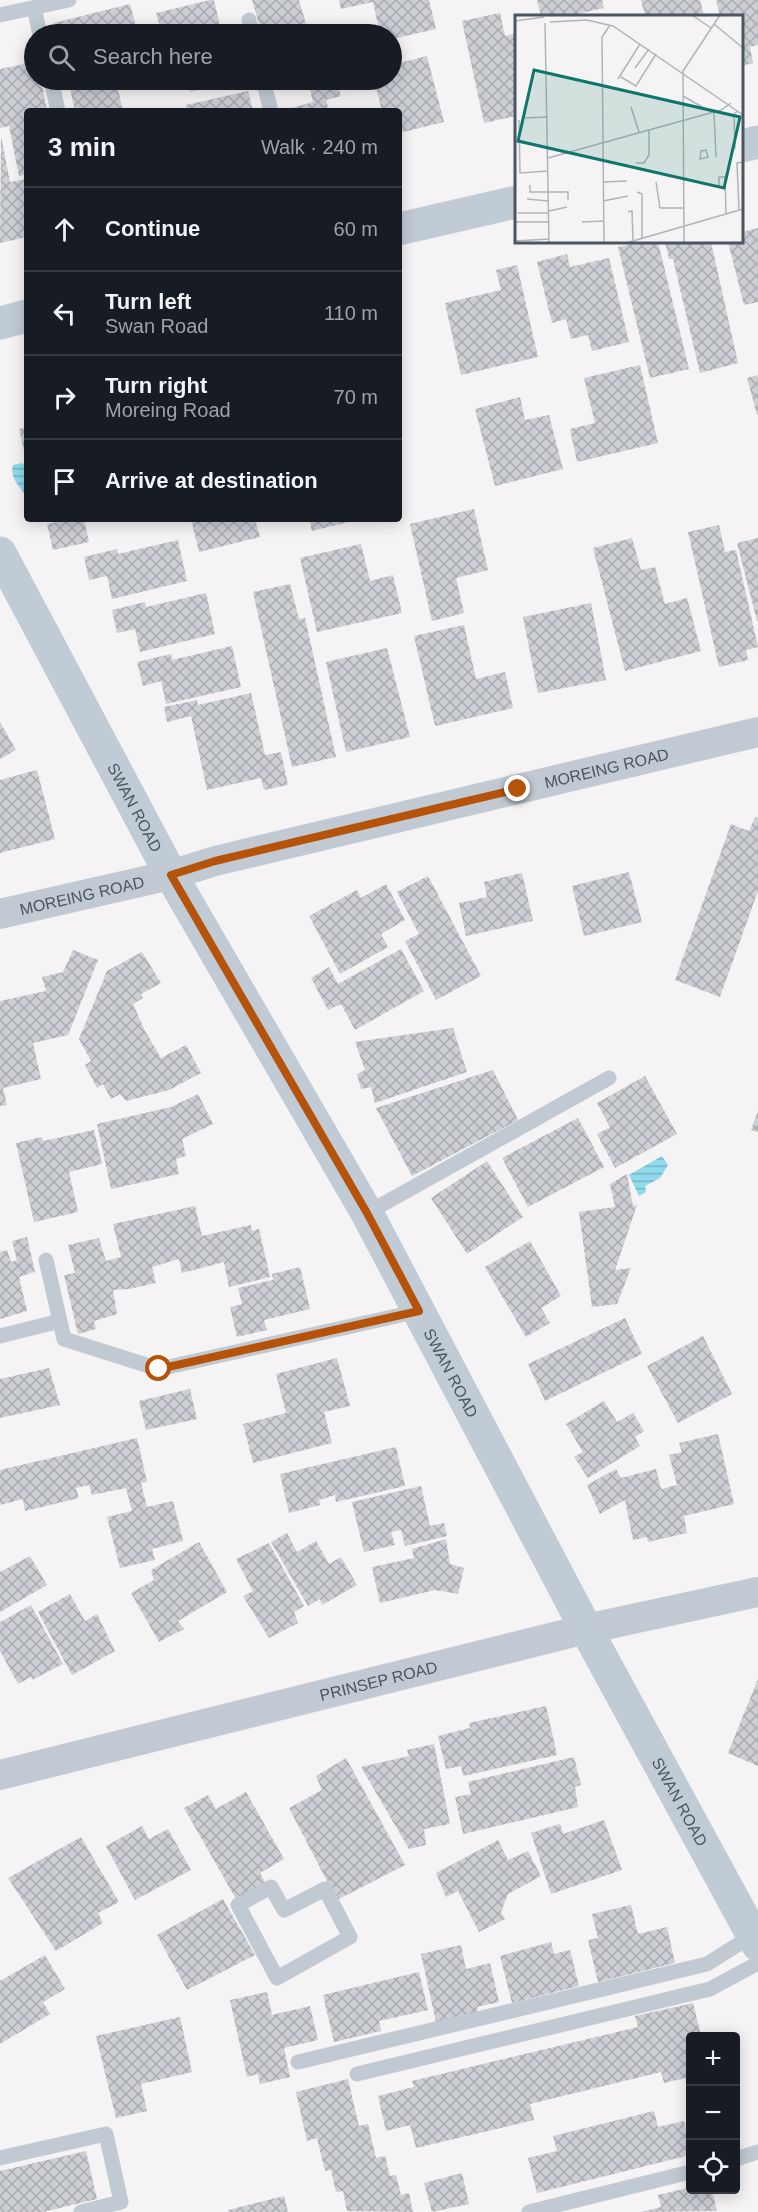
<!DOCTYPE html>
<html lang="en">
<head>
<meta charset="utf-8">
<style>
  :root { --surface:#171b24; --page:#242831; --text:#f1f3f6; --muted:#9ea1a6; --line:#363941 }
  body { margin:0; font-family:Arial,sans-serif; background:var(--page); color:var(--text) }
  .controls { position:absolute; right:18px; bottom:18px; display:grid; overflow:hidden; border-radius:6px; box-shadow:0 3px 15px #0003 }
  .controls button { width:54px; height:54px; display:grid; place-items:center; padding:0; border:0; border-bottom:2px solid var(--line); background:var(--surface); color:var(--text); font:30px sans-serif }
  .stop { position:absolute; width:18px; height:18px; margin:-14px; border:4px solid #b45309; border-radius:50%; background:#fff }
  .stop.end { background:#b45309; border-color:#fff; box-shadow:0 2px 6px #0008 }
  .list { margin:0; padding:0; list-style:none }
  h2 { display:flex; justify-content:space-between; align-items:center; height:78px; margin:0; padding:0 24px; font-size:26px }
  h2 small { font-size:20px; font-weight:400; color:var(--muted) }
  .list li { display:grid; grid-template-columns:39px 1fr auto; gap:18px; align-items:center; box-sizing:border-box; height:84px; padding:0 24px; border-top:2px solid var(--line) }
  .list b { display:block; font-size:22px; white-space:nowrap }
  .list p { margin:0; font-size:20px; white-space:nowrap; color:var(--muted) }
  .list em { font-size:20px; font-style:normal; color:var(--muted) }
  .icon { flex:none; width:33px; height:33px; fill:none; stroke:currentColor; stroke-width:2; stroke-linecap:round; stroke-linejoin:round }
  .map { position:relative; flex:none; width:758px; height:2212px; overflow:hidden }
  .search { position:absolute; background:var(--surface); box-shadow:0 3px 15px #0003; left:24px; top:24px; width:378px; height:66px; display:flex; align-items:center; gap:15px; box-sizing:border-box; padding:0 21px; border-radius:33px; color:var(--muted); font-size:22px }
  .panel { position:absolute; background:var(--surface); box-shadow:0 3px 15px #0003; left:24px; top:108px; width:378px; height:414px; border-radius:6px }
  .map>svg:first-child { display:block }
</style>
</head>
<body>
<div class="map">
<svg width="758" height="2212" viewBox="0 0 758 2212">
  <defs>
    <pattern id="water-rules" width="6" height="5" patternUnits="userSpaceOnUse" patternTransform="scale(1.5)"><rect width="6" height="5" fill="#90daee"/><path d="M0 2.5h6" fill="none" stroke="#78b4c4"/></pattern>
    <pattern id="building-cross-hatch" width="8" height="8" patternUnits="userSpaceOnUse" patternTransform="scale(1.5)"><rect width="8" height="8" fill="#cdcfd5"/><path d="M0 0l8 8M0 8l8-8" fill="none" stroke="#a8abb0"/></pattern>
  </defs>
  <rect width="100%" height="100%" fill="#f5f3f3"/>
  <path fill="url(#water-rules)" d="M22 463 27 467V499C22 487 9 480 13 465Z
    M662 1156 668 1165 660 1178 645 1186 646 1192 639 1196 629 1175Z"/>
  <path fill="url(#building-cross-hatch)" d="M210 0H214L222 34H162L156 13Z
    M252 0H299L308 31 335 24 338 34H275L272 24 260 27Z
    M339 0H429L436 29 392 39V34H380L373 2 341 9Z
    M537 0H602L604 8 568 16H541Z
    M641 0H700L704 16H645Z
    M716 0H758V45L750 47 753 63 742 66V16H720Z
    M130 4 138 34H57L54 23Z
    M500 13 505 36 516 33V116L484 123 462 21Z
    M427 56 444 122 399 133V111H382L374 80H392V65Z
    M34 62V80H41L47 111H27V174L19 176 9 126 0 128V69Z
    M68 80H136L117 85 123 111H75Z
    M172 80H220L221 84 190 92 187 81 173 84Z
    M287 80H336L341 96 326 100 329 111H289L288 109 313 102 308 82 289 88Z
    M248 91 253 111H187L186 105Z
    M1 136 10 182 27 179V237L0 243Z
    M758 228V302L744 305 728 242H742V232Z
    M642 242H658L689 369 650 378 618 247Z
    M665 242H694L695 243 711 242 738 363 700 373 673 259H669Z
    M567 254 570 267 609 258 629 342 592 351 588 335 571 339 566 319 552 323 537 262Z
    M517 265 538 357 461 375 445 303 501 290 496 270Z
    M640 365 658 443 577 462 570 429 595 423 584 378Z
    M758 375V415H757L747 378Z
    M520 397 525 420 549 415 563 469 495 486 475 409Z
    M27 427V460H26L19 429Z
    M474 509 488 570 456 578 464 613 432 621 410 524Z
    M72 519H84L89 542 53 550 47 524Z
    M191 519H255L260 537 199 552Z
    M309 519H355L356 520 312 531Z
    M719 525 725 552 736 550 758 647 746 650 748 660 719 667 688 532Z
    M632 538 641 570 655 567 665 604 687 598 701 651 625 671 593 548Z
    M758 538V621H757L737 543Z
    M178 540 187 581 112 599 107 576 89 580 84 557 117 549 118 554Z
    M361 544 370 581 393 575 402 613 317 632 300 558Z
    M290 584 299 619 305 618 336 757 292 767 253 592Z
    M206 593 215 634 140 652 135 629 117 633 112 610 145 602 146 607Z
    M591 603 606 680 538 693 523 617Z
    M464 625 476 679 505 672 513 708 435 726 414 636Z
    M232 646 241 687 166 704 161 681 143 686 137 662 171 654 172 660Z
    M387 648 410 737 346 752 326 662Z
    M251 693 265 755 281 752 288 785 264 790 261 778 207 790 191 716 167 722 164 707 197 700 198 705Z
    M0 722 16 750 0 759Z
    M37 770 55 839 0 853V780Z
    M755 817 758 818V891L720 997 675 980 731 824 749 831Z
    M629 872 642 922 584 936 572 886Z
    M522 873 533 921 466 936 459 903 487 897 484 882Z
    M428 876 481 976 436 1000 405 941 419 934 397 892Z
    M386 884 405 920 381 934 388 947 340 974 309 916 357 890 361 898Z
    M401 949 424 991 355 1030 341 1004 328 1010 311 978 329 967 338 984Z
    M73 950 98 960 68 1035 33 1043 41 1079 3 1088 7 1105 0 1106V1001L46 991 42 977 63 972Z
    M142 952 161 983 141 994 143 998 133 1004 145 1031 161 1058 186 1045 201 1073 169 1090 126 1101 120 1094 111 1099 103 1084 97 1088 85 1065 91 1061 79 1039 107 971Z
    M453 1028 467 1072 375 1103 371 1087 361 1089 357 1074 365 1070 355 1042Z
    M493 1070 518 1120 412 1176 376 1108Z
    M645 1076 677 1134 615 1168 597 1134 610 1127 597 1103Z
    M198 1094 213 1124 182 1139 186 1156 176 1159 179 1174 111 1189 97 1124 171 1107Z
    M758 1111V1132L751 1130Z
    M578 1118 604 1167 528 1207 502 1158Z
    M94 1130 102 1164 69 1172 78 1212 34 1222 16 1143 42 1137 43 1141Z
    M487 1161 523 1217 467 1254 431 1198Z
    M627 1174 633 1206 637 1205 615 1270 631 1268 617 1304 592 1307 579 1212 615 1207 610 1184Z
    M195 1206 202 1236 251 1225 252 1231 259 1229 270 1277 229 1287 224 1262 182 1273 179 1259 152 1267 156 1283 129 1289 113 1290 117 1314 94 1321 96 1329 78 1334 64 1275 75 1273 68 1245 99 1238 106 1261 121 1257 113 1224Z
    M27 1237 35 1272 19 1277 27 1311 0 1319V1252L7 1250 11 1262 17 1260 12 1241Z
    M530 1241 561 1296 541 1308 550 1323 526 1337 485 1267Z
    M300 1267 310 1309 264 1320 267 1330 237 1337 230 1307 242 1304 238 1288 273 1280 272 1274Z
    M625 1318 642 1354 545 1401 528 1364Z
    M703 1336 732 1394 678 1423 647 1366Z
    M337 1358 350 1406 324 1412 332 1443 253 1463 243 1424 286 1413 276 1374Z
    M49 1368 60 1405 0 1418V1379Z
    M190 1389 197 1419 146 1430 139 1401Z
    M604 1401 617 1422 633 1413 644 1431 635 1437 640 1446 588 1478 574 1457 583 1452 566 1424Z
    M718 1434 734 1504 684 1516 687 1533 648 1542 647 1537 633 1540 625 1500 600 1514 587 1485 616 1469 621 1478 656 1469 661 1489 677 1485 669 1455 682 1452 679 1443Z
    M137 1438 147 1482 141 1483 147 1507 173 1501 183 1541 152 1549 155 1560 120 1568 107 1517 132 1511 126 1488 92 1495 89 1485 76 1488 79 1498 25 1511 23 1499 0 1505V1470Z
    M396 1447 405 1486 336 1502 335 1495 319 1500 320 1505 289 1513 280 1474Z
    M421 1486 430 1526 444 1523 447 1536 405 1546 401 1530 391 1532 395 1545 364 1552 352 1502Z
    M287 1533 297 1552 316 1541 329 1564 341 1557 357 1585 322 1605 320 1599 308 1606 271 1542Z
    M446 1539 450 1564 464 1568 458 1594 435 1590 380 1603 372 1567 414 1558 412 1549Z
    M199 1542 227 1592 178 1621 184 1629 159 1642 131 1593 154 1580 151 1570Z
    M269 1543 304 1606 294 1612 298 1623 269 1638 243 1596 253 1591 236 1559Z
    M30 1556 47 1585 0 1612V1572Z
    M70 1594 85 1621 97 1614 115 1651 72 1675 38 1612Z
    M31 1605 63 1664 32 1680 31 1677 18 1684 0 1651V1622Z
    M758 1679V1766L728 1753Z
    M546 1706 557 1755 463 1776 461 1766 446 1769 438 1736 470 1728 469 1723Z
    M434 1744 450 1824 424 1829 426 1845 409 1849 361 1767 409 1756 407 1750Z
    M574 1757 581 1785 575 1787 578 1807 463 1834 455 1797 471 1794 468 1782Z
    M346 1758 405 1865 337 1900 289 1808 322 1790 316 1776Z
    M246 1792 284 1859 260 1873 265 1882 236 1899 184 1808 208 1795 216 1809Z
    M604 1820 622 1870 551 1894 531 1833 560 1824 563 1834Z
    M142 1826 149 1839 168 1829 191 1870 135 1900 106 1846Z
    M81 1837 119 1902 98 1913 103 1923 56 1951 8 1878Z
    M498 1840 508 1860 528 1851 541 1876 508 1894 501 1912 505 1919 479 1932 458 1891 446 1897 436 1873Z
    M223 1899 255 1955 187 1990 157 1935Z
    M631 1905 638 1934 667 1927 675 1963 598 1982 588 1940 598 1938 592 1914Z
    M551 1942 554 1954 570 1950 579 1986 512 2003 500 1956Z
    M461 1945 466 1969 490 1963 499 2002 477 2007 478 2012 436 2022 421 1954Z
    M45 1955 65 1989 43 2002 50 2014 0 2044V1981Z
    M419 1972 428 2010 379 2021 381 2031 334 2042 323 1995Z
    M267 1992 272 2015 310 2006 318 2040 284 2048 290 2077 260 2084 258 2074 247 2077 230 2000Z
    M693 2003 701 2035 709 2034V2036L690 2037V2077L664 2083 661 2072 530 2104 534 2120 416 2148 410 2125 386 2131 378 2096 414 2087 412 2081 638 2027 635 2016Z
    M180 2017 192 2072 141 2084 147 2111 116 2118 96 2036Z
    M348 2079 359 2126 368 2124 376 2158 385 2156 390 2176 396 2175 401 2195 409 2193 413 2212 347 2211 343 2191 336 2192 331 2170 325 2171 317 2138 307 2141 296 2092Z
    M654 2111 658 2127 684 2121 690 2146V2155L537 2193 528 2158 557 2151 553 2136Z
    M86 2151 97 2199 43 2212H0V2171Z
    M462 2173 469 2204 432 2212 424 2183Z
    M688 2188V2190H712L717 2211 642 2212 661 2207 658 2195Z
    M284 2196 288 2212H229L228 2210Z"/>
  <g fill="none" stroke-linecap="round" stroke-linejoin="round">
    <path stroke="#c1cad2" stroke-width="15" d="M34 8 40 34
      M0 15 69 0
      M249 20 252 34
      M51 80 58 111
      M263 80 271 111
      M367 1213 609 1078
      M46 1260 64 1339 159 1369 419 1311
      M0 1336 60 1321
      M271 1887 284 1910 325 1889 350 1937 277 1978 238 1905Z
      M298 2062 707 1964 753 1935
      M357 2074 710 1989 758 1963
      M0 2158 106 2134 121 2202 81 2212
      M736 2159 758 2152
      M529 2212 690 2172"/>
    <g stroke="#c1cad2" stroke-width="30">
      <path id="s1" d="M0 914 171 875 215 861 758 732"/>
      <path id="s2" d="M0 1775 586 1629 758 1592"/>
    </g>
    <g stroke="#c1cbd6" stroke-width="33">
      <path d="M742 146 758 142"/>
      <path d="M399 229 516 202"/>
      <path d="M0 323 27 316"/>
      <path id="s3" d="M0 553 171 875 367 1213 586 1629 758 1945"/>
    </g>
  </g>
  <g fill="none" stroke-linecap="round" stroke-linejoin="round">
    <path stroke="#b45309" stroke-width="8" d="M159 1369 419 1311 367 1213 171 875 215 861 518 789"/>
  </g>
  <g text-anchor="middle" stroke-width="4.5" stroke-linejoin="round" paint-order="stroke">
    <g font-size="16" fill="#4a5661" stroke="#fff">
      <text dy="6" stroke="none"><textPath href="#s1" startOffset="624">MOREING ROAD</textPath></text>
      <text dy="6" stroke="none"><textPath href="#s3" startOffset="288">SWAN ROAD</textPath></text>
      <text dy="6" stroke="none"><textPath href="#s1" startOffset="84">MOREING ROAD</textPath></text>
      <text dy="6" stroke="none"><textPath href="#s3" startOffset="936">SWAN ROAD</textPath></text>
      <text dy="6" stroke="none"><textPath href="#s2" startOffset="390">PRINSEP ROAD</textPath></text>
      <text dy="6" stroke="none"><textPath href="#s3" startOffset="1422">SWAN ROAD</textPath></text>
    </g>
  </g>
  <g transform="translate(515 15)">
    <rect width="228" height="228" fill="#f5f3f3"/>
    <path fill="none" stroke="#b1b4b9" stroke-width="1.5" d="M177 0 196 13M0 6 29 2M35 7 72 5 98 11 228 100M30 8 34 228M199 9 228 33M120 53 134 34M106 62 121 71 141 39M103 64 125 29M168 81 189 93M116 92 124 117M199 97 201 142M10 103 33 102M4 105 5 158 33 156M220 134 219 99 223 96M191 135 193 142 185 144 186 136ZM33 143 206 95 216 88M121 148H129L134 140V115M88 167 112 166M141 167 145 193H169M15 170V177H53V185M204 172V162H210L211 199M122 177 127 179V223M12 184 33 186M88 186 113 181M224 195 222 148 228 147M34 196 52 192M113 197 117 196 118 225M3 198H34M0 207H34M67 207 89 206M0 226 34 224M89 228 87 22 95 10M111 228 228 194M169 228 168 56 205 0"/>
    <path fill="#0f766e" fill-opacity="0.15" stroke="#0f766e" stroke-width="3" d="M19 55 225 102 209 173 3 126Z"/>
    <rect width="228" height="228" fill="none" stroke="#4a5661" stroke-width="3"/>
  </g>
</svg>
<div class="controls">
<button>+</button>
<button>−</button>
<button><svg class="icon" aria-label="locate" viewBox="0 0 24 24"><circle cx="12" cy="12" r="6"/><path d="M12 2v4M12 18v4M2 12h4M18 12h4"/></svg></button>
</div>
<div class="stop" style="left:159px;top:1369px"></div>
<div class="stop end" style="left:518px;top:789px"></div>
<div class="search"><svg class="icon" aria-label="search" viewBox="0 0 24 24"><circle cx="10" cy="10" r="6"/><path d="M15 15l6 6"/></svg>Search here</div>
<section class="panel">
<h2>3 min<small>Walk · 240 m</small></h2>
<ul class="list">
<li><svg class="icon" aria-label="ahead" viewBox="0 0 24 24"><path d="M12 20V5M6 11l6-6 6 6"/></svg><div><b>Continue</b></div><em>60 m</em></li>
<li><svg class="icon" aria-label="left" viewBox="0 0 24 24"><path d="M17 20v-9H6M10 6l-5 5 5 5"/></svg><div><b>Turn left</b><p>Swan Road</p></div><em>110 m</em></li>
<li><svg class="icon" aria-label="right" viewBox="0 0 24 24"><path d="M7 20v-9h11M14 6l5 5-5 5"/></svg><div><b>Turn right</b><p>Moreing Road</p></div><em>70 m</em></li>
<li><svg class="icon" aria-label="arrive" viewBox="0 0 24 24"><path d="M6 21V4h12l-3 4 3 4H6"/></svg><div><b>Arrive at destination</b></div></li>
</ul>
</section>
</div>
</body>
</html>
